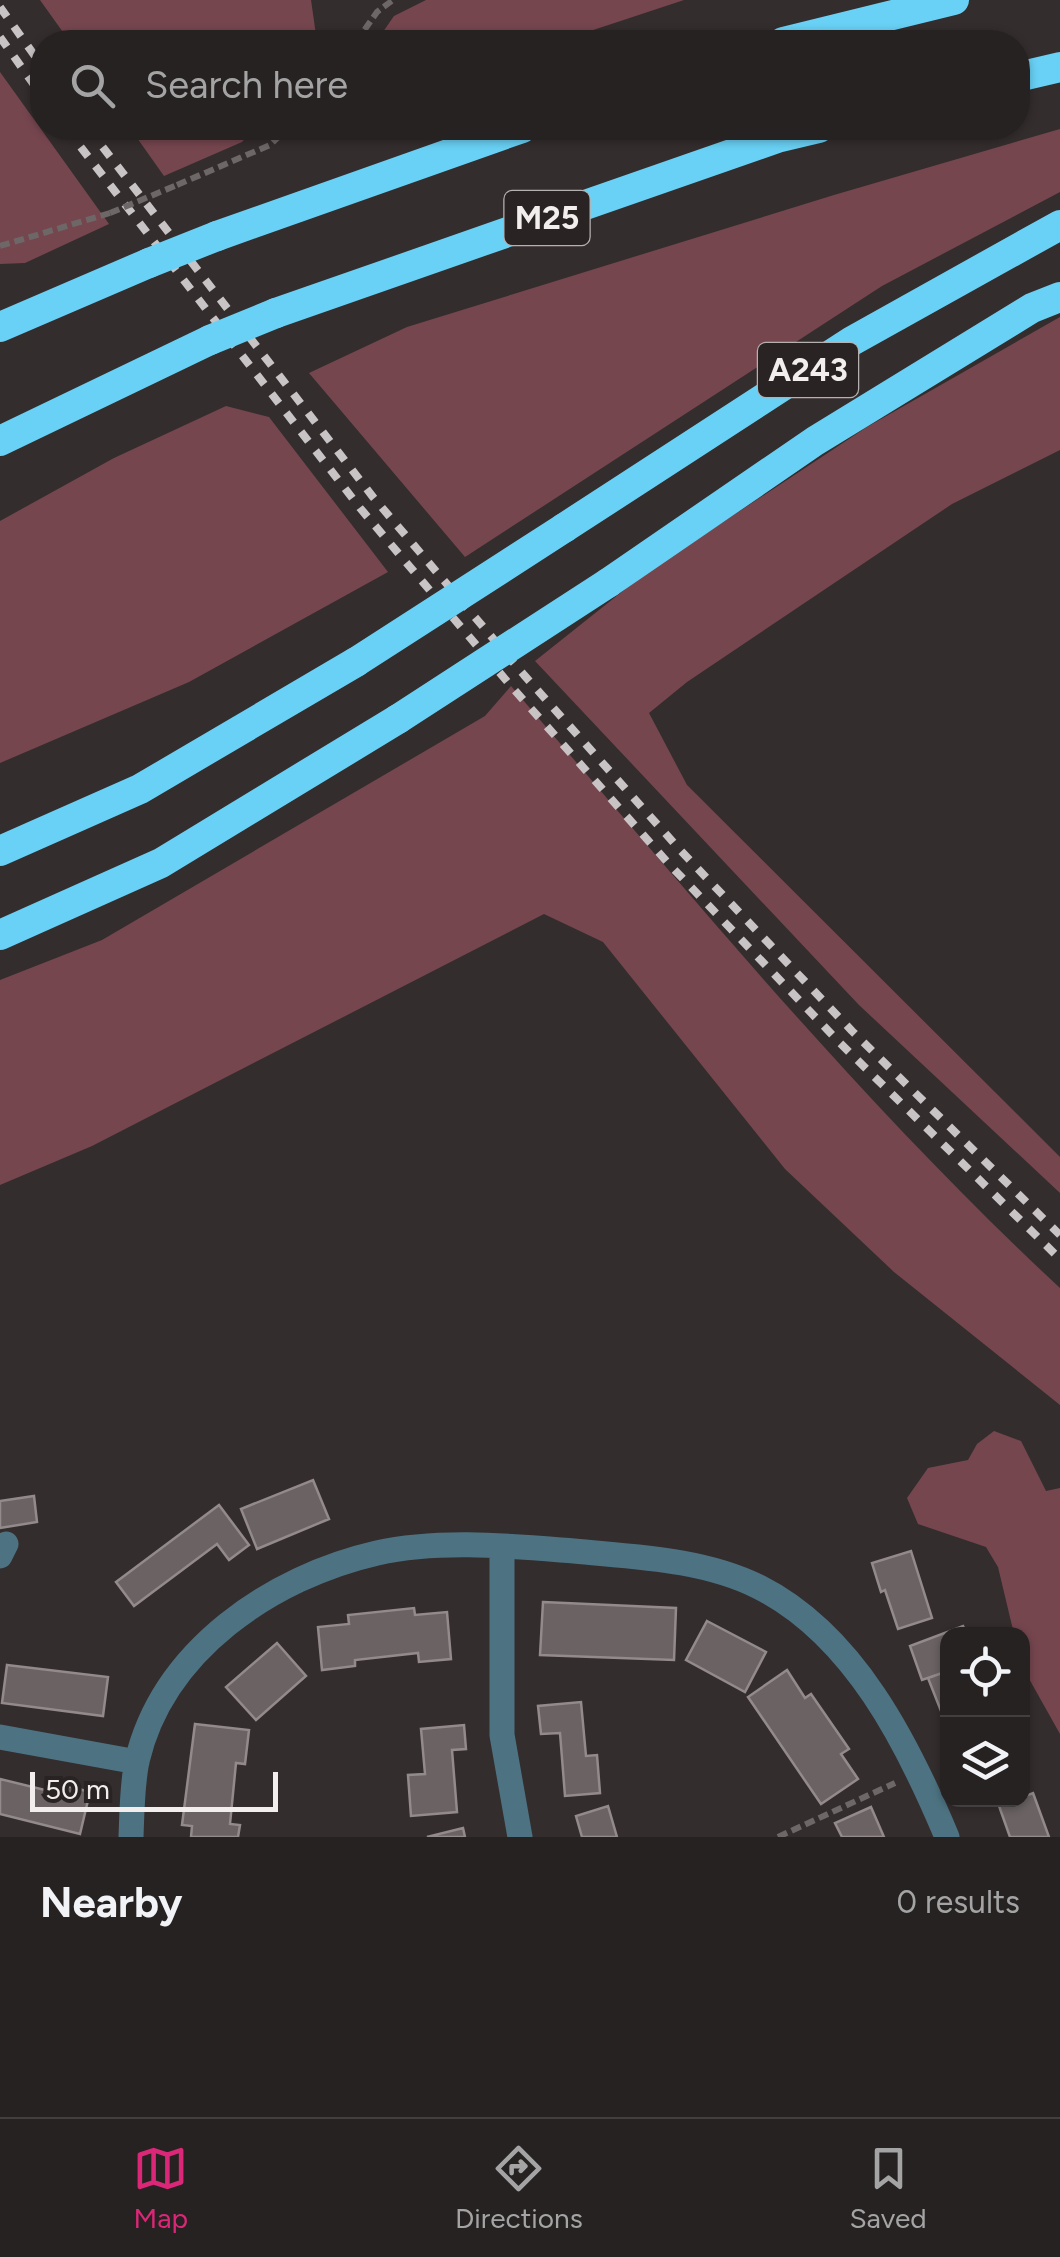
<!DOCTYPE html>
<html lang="en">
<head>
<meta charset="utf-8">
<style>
  :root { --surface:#272222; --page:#2f2a2a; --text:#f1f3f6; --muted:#a4a4a5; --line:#433f40; --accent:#db2777 }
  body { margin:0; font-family:Figtree,sans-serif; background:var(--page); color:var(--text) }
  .controls { position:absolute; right:30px; bottom:30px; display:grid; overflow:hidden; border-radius:20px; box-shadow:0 2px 8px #0004 }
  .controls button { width:90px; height:90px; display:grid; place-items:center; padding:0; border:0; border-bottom:2px solid var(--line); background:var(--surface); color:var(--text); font:50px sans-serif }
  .scale { position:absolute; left:30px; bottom:25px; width:248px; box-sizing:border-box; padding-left:10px; border:5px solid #f2eeee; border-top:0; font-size:28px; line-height:35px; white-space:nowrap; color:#f2eeee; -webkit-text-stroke:8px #2a2324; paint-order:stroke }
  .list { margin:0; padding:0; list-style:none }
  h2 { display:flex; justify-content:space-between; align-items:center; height:130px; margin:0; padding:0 40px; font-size:42px }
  h2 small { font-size:32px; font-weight:400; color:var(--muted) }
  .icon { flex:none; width:55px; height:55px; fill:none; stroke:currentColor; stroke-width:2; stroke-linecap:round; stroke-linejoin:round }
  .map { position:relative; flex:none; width:1060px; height:1837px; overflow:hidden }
  .search { position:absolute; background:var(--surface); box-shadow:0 2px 8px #0004; left:30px; right:30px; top:30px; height:110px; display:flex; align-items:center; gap:25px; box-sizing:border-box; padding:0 35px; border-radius:40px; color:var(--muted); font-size:38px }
  .sheet { height:280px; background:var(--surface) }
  nav { display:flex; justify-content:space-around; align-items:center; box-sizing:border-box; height:140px; border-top:2px solid var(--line); background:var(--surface); font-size:28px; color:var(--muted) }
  nav a { display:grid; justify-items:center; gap:5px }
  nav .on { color:var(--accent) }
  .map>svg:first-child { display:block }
</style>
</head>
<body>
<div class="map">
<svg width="1060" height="1837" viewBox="0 0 1060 1837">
  <rect width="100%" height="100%" fill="#342d2e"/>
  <path fill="#76464f" d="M40 0H311L317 42H70Z
    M426 0H684L557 42H376L394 16Z
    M0 72 109 224 25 263 0 264Z
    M130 128H254L242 142 164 176Z
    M1060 129V192L882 286 465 557 309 373 407 327 834 195Z
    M1060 317V450L952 504 687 682 649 713 687 785 1060 1157V1193L859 1005 535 661 643 575 867 427Z
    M226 406 269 417 388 572 189 682 0 763V521L114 458Z
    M511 686C688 892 861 1103 1060 1288V1405L894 1272 785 1169 603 942 544 914 92 1146 0 1185V980L102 940 485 716Z
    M994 1431 1021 1441 1046 1491 1060 1488V1734L1023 1668 1022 1634H1014L998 1567 986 1547 918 1524 907 1498 928 1468 968 1460 977 1444Z"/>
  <path fill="#6a6263" stroke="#938a8b" stroke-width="2.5" d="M313 1480 329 1519 257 1549 241 1509Z
    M34 1496 37 1522 0 1528V1501Z
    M219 1505 249 1545 229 1560 217 1544 134 1606 116 1582Z
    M911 1551 932 1618 898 1629 885 1590 881 1592 872 1563Z
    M543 1602 676 1608 674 1660 540 1655Z
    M414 1608 415 1615 447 1612 451 1659 419 1662 418 1653 355 1660V1666L322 1670 318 1627 349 1624 348 1615Z
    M707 1621 766 1652 745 1692 686 1660Z
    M963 1626 967 1634H948V1671L922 1680 910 1646Z
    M277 1643 306 1676 256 1720 226 1687Z
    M7 1665 108 1677 103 1716 2 1703Z
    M787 1670 805 1698 811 1694 849 1749 841 1754 858 1779 821 1804 748 1697Z
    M948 1671V1709L941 1711 928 1678Z
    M581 1702 586 1756 597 1755 600 1793 565 1796 560 1733 541 1734 538 1706Z
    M195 1724 249 1730 245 1764 236 1763 230 1824 240 1825 238 1837H191L192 1826 182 1825Z
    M464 1725 466 1749 452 1750 457 1812 411 1816 408 1775 425 1774 421 1729Z
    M0 1779 53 1792 56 1783 90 1792 80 1834 0 1814Z
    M1033 1793 1049 1837H1010L999 1806Z
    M608 1806 617 1837H582L576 1816Z
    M871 1807 884 1837H842L835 1823Z
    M463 1828 465 1837H427Z"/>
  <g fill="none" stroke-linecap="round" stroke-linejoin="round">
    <path stroke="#6d6768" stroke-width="6" stroke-dasharray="10 5" stroke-linecap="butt" d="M356 42 377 12 393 0
      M177 185 270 145 288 128
      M0 246 110 213
      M778 1837 895 1783"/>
    <path stroke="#4d7382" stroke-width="25" d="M502 1546V1735L520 1837
      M0 1556 6 1544
      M0 1737 137 1762
      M131 1837C132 1812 132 1785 137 1761 163 1650 272 1577 377 1553 440 1539 510 1546 574 1551 635 1557 703 1559 759 1587 854 1635 908 1744 947 1837"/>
    <path stroke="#69d1f5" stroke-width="30" d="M783 42 954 0
      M1018 77 1060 67
      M217 236 522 128
      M276 313 777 138 819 128
      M0 327 149 263
      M0 441 210 340
      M564 528 852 341 1060 225
      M608 583 815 441 1032 308 1060 297
      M0 851 140 789 356 662
      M0 935 161 863 398 719"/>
    <path stroke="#c8c3c4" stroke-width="8" stroke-dasharray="12 12" stroke-linecap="butt" d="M0 7 42 66
      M0 37 42 96
      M66 128 360 508 511 686 668 863 840 1043 1060 1259
      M88 128 373 497 524 675 681 851 852 1031 1060 1235"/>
    <path stroke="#6d6768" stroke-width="6" stroke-dasharray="10 5" stroke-linecap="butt" d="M110 213 177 185"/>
    <path stroke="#69d1f5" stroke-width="30" d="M149 263 217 236
      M210 340 276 313
      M356 662 564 528
      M398 719 608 583"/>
  </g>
  <g text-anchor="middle" stroke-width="9" stroke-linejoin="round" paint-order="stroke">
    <g fill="#2a2324" stroke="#b6b1b1" stroke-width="2.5">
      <rect x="504.5" y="191" width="85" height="54" rx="8"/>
      <rect x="758" y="343" width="100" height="54" rx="8"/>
    </g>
    <g font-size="32" font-weight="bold" fill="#f2eeee">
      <text x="547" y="229">M25</text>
      <text x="808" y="381">A243</text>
    </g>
  </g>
</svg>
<div class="controls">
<button><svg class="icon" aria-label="locate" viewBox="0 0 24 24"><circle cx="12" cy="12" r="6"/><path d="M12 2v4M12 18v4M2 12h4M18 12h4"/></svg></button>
<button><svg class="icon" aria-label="layers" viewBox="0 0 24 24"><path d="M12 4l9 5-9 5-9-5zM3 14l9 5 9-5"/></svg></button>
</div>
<div class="scale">50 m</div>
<div class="search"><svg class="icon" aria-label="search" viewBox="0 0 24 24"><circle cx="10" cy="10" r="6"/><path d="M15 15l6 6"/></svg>Search here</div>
</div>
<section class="sheet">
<h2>Nearby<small>0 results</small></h2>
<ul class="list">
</ul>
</section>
<nav>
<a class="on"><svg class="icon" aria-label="map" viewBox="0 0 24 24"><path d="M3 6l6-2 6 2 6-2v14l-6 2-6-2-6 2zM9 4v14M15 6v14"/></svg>Map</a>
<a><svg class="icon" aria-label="directions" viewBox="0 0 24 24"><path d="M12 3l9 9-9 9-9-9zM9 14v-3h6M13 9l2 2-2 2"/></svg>Directions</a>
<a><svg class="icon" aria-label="saved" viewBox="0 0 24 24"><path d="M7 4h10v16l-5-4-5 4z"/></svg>Saved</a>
</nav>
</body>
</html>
